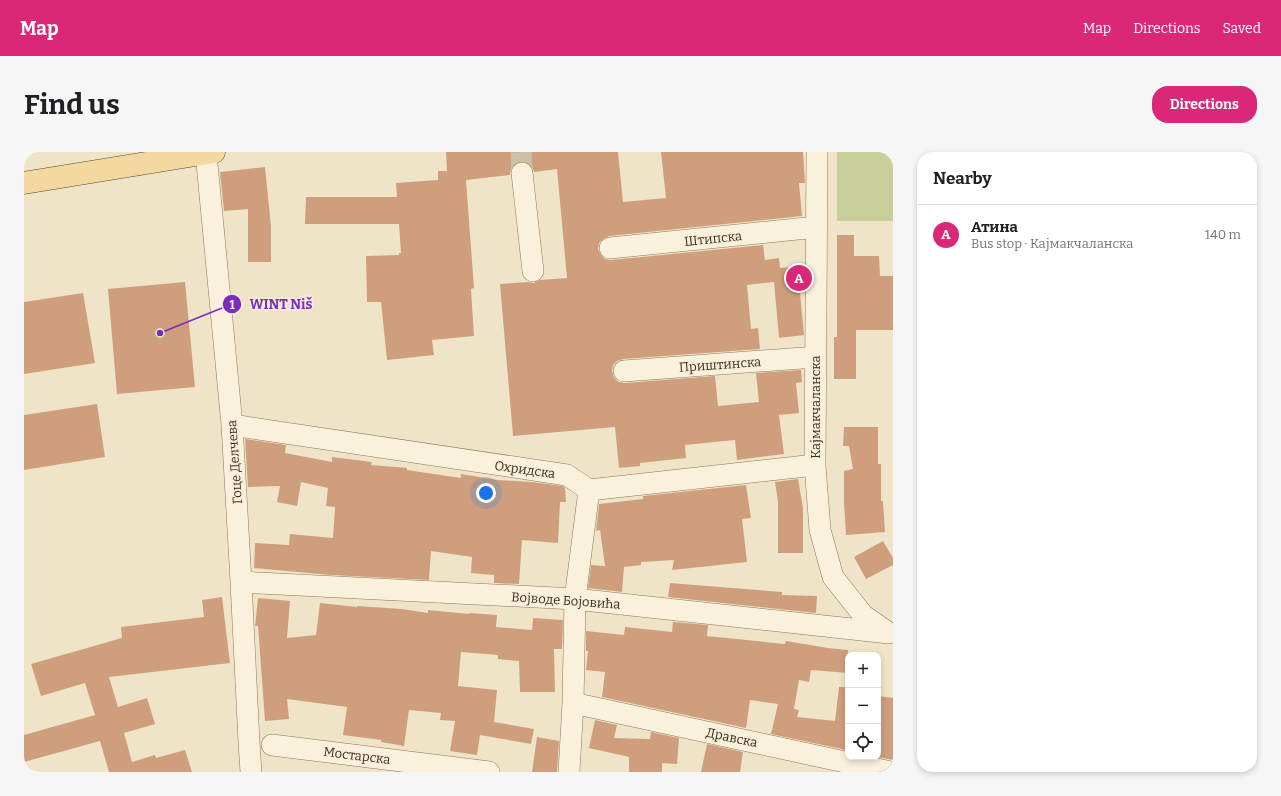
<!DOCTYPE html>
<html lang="en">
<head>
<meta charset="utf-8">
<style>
  :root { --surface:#fff; --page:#f6f6f6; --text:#202124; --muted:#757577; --line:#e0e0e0; --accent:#db2777 }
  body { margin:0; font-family:Bitter,serif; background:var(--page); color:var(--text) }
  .controls { position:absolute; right:12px; bottom:12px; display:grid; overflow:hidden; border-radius:8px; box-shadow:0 2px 6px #0003 }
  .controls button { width:36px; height:36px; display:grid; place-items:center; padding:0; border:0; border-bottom:1px solid var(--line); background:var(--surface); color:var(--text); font:20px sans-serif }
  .you { position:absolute; left:462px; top:341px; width:14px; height:14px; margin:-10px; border:3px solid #fff; border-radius:50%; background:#1a73e8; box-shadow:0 0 0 6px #1a73e833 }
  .badge { display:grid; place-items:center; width:26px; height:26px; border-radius:50%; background:var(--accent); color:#fff; font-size:13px; font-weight:700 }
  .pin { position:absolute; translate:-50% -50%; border:2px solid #fff; box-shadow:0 1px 4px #0006 }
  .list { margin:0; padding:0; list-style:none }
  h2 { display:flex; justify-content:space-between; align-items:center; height:52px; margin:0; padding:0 16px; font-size:17px }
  h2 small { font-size:13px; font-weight:400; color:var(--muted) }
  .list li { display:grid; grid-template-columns:26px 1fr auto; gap:12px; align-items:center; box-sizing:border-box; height:60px; padding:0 16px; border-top:1px solid var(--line) }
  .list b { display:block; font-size:15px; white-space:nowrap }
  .list p { margin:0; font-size:13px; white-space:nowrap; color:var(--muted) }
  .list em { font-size:13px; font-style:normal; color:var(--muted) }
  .icon { flex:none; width:22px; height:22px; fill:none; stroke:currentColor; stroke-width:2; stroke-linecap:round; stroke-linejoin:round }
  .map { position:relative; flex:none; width:869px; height:620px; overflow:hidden; border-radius:16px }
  header { display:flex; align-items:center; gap:24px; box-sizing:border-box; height:56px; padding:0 20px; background:var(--accent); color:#fff }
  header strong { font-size:19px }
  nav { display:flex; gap:22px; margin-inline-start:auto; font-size:14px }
  .intro { display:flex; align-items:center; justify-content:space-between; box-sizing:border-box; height:96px; padding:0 24px }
  h1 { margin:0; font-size:28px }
  .button { padding:10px 18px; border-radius:16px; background:var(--accent); color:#fff; font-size:14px; font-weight:700 }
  main { display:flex; gap:24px; padding:0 24px }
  aside { flex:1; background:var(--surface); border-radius:16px; box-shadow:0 2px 6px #0003 }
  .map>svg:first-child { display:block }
</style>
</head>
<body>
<header>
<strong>Map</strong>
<nav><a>Map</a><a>Directions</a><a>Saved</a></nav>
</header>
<div class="intro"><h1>Find us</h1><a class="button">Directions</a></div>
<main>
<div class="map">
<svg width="869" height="620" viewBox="0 0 869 620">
  <rect width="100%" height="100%" fill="#f0e4c8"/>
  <path fill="#c9cf9b" d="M813 0H869V69H813Z"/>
  <path fill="#cf9f7d" d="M422 0H594L599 50 642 46 637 0H779L781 31H775L778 64 585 84 579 87 575 91 574 97 577 103 581 107 587 108 739 93 741 108 755 106 756 116 775 114 778 141H776L780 183 755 186 750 130 723 133 727 177 734 176 736 197 599 207 593 209 589 213 588 219 590 226 595 230 601 231 691 224 694 254 735 250 732 221 777 218 778 230 772 231 775 261 755 263 760 302 713 308 711 288 661 293 662 306 616 311V314L595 316 591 275 489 284 476 132 504 130 510 131 516 128 543 126 533 17 510 20 508 14 503 10 496 9 491 11 487 16 486 23 442 28 450 136 447 137 450 184 408 188 410 203 363 208 357 150H343L342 104 375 103V101H377L375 72H281L282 45H373L372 31 414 28V19H423Z
    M241 15 247 74V110H224V57L200 59 196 20Z
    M813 83H830V104H855L856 124H869V178H832V227H810V185H813Z
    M161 130 171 235 93 242 84 137Z
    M59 141 71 211 0 222V150Z
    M73 252 81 305 0 318V263Z
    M820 275H854V312H857V349H859L861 380 822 383 820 351V319L829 317 825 294H819Z
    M221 287 262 293 261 301 308 310V305L348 310 347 313 383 316V318L437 326V322L474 328 507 330 539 334 541 336 542 350H536L534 391 498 388 495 432 470 431V423L447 421 448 405 407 399 405 428 307 423 230 416 231 391 265 393 266 382 309 386 311 355 302 354 304 336 277 330 273 354 253 350 256 334 224 335Z
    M774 327 779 356V401H754V350L751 330Z
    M722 333 727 366 718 367 723 410 648 418 650 408 617 410V413L600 415 598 440 564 436 567 413 581 414 576 378 572 379 575 352 619 347V344Z
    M859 389 869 406V413L842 427 830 405Z
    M646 431 758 440V443L793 444 792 461 644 445Z
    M198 445 206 511 85 525 94 555 123 546 131 572 100 581 108 610 131 603 132 606 161 598 168 620H85L76 589 0 610V583L71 563 61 531 17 544 7 512 98 486 97 475 180 465 178 448Z
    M234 446 266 449 263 486 292 483 296 451 333 455V454L378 457 404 461V458L445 462V461L473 463 472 475 508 478 509 466 539 468 538 497H530L531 540H496L495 509 474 507V503L437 500 434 534 473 538 470 570 510 577 507 592 456 583 453 603 426 599 431 569 416 568 417 561 385 558 380 594 357 590V588L319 583 323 555 263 547 265 567 241 569 234 474H231Z
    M649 470 684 473 683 484 761 492 762 489 804 496 824 498V521L787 518 785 530 775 528 770 557 775 558 773 565 811 569 815 535H824V577L822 598 747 582 754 552 726 548 722 576 578 545 581 520 562 518 564 499H562V479L600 483 601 475 648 480Z
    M854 544 869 546V608L854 605Z
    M571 568 593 573 590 586 626 587 627 580 655 586 653 612 638 611V620H605V605L565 596Z
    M513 585 535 589 533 620H508Z
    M683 592 719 600 716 620H677Z"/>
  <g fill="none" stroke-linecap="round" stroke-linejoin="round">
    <path stroke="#ccc0a6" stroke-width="21" stroke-dasharray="21 10" stroke-linecap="butt" d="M497 0 498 21"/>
    <defs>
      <path id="minor" d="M793 0 791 313 796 378 809 425 839 463 862 479
        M182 1 208 273 217 430 225 590 227 620
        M498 21 509 119
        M586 96 793 75
        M600 219 792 205
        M208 273 543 323 565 338 791 313
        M217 430 551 447 865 481
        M549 551 867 620
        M248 593 465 620
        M545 620 549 551 551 447 565 338"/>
      <path id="major" d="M0 31 190 0"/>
    </defs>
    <use href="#minor" stroke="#8d765c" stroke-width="22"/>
    <use href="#major" stroke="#5b4430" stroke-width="23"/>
    <use href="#minor" stroke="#faf1dc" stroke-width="21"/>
    <use href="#major" stroke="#f3d9a0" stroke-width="22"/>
  </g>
  <g text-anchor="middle" stroke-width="3" stroke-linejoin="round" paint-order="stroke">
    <g font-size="13" fill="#3d2e20" stroke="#f7eed8">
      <text transform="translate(689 86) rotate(-6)" y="5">Штипска</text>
      <text transform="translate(696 212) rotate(-4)" y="5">Приштинска</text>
      <text transform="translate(791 255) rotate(-90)" y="5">Кајмакчаланска</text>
      <text transform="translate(210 310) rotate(-94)" y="5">Гоце Делчева</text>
      <text transform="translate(501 317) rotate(8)" y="5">Охридска</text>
      <text transform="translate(542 448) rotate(4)" y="5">Војводе Бојовића</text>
      <text transform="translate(708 585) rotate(12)" y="5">Дравска</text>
      <text transform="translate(333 603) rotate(7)" y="5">Мостарска</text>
    </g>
  </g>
  <path fill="none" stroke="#7b2cbf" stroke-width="1.5" d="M136 181L208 152"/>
  <g fill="#7b2cbf" stroke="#f7eed8" stroke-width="1.5">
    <circle cx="136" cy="181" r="4"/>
    <circle cx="208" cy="152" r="10"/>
  </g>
  <g font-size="12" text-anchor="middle" font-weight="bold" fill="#fff">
    <text x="208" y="157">1</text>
  </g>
  <g font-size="14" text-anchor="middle" font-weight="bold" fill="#7b2cbf" stroke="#f7eed8" stroke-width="3" stroke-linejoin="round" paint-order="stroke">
    <text x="257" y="157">WINT Niš</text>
  </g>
</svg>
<div class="controls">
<button>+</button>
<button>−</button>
<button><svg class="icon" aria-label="locate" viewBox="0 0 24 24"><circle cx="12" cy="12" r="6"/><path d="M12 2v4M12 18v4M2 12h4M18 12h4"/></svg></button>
</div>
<div class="you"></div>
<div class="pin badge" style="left:775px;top:126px">A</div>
</div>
<aside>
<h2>Nearby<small></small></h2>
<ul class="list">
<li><span class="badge">A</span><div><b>Атина</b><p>Bus stop · Кајмакчаланска</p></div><em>140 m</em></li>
</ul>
</aside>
</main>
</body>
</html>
